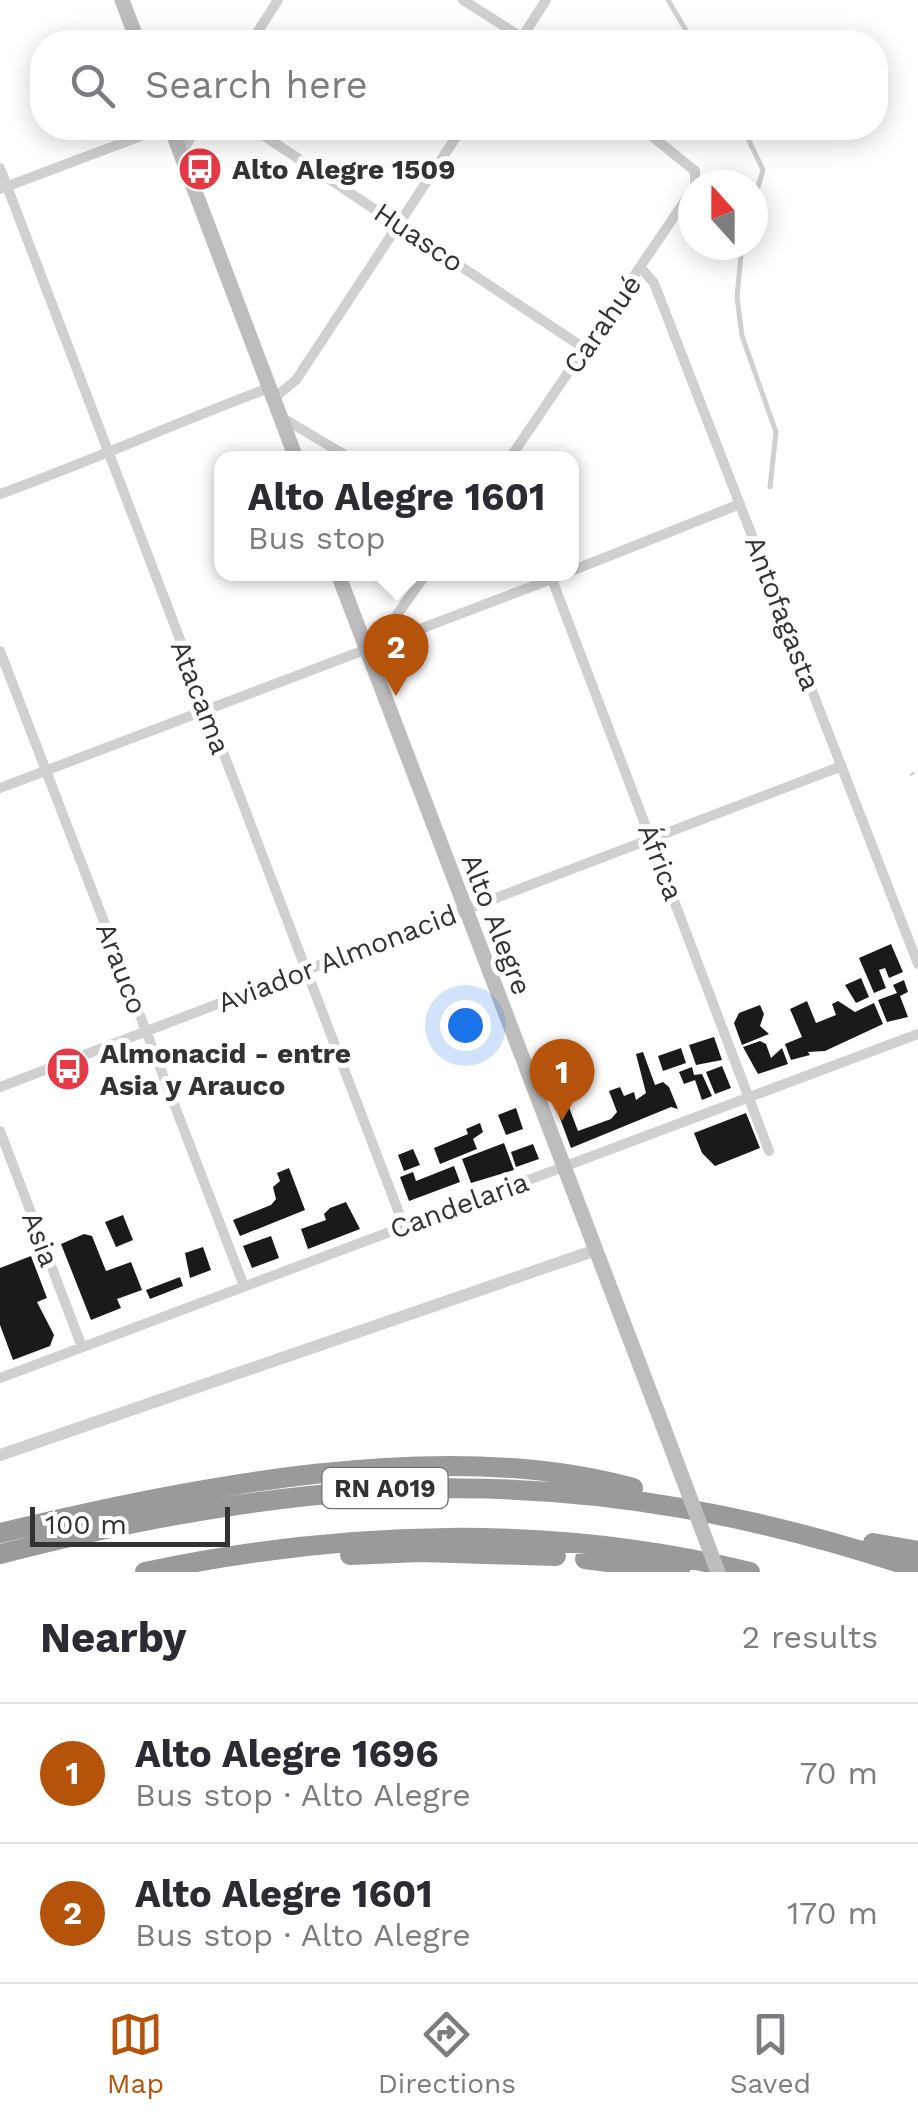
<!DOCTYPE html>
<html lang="en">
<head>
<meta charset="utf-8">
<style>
  :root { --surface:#fff; --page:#f7f7f7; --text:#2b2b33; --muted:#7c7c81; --line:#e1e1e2; --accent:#b45309 }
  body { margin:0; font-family:"Work Sans",sans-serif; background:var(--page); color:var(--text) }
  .compass { position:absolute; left:678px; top:170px; width:90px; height:90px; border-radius:50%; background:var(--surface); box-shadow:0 5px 25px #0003; rotate:339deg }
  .scale { position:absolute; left:30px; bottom:25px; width:200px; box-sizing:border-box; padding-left:10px; border:5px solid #333; border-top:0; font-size:28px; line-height:35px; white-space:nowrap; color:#333; -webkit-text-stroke:8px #fff; paint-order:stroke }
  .you { position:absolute; left:465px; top:1025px; width:35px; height:35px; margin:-25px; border:8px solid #fff; border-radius:50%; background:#1a73e8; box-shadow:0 0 0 15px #1a73e833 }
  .badge { display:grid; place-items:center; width:65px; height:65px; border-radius:50%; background:var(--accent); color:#fff; font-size:32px; font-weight:700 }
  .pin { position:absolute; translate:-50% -82px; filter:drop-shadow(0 2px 5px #0008) }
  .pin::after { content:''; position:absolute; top:52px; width:35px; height:30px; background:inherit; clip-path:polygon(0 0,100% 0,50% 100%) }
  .popup { position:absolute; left:214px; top:451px; width:365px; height:130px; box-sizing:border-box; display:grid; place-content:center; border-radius:20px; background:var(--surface); filter:drop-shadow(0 2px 8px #0005); font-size:32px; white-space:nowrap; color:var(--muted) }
  .popup b { font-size:38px; color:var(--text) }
  .popup::after { content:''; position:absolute; left:50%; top:100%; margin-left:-20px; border:20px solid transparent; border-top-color:var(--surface) }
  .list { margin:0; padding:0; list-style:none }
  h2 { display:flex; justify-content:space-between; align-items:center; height:130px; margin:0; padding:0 40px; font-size:42px }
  h2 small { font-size:32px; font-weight:400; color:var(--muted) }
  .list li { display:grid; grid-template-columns:65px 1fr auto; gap:30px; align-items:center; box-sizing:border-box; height:140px; padding:0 40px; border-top:2px solid var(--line) }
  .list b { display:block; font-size:38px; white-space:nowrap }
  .list p { margin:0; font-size:32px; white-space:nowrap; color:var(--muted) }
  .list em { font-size:32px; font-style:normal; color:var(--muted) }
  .icon { flex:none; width:55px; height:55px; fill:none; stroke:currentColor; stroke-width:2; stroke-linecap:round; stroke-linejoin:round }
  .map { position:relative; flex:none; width:918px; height:1572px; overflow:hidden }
  .search { position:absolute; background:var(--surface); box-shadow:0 5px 25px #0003; left:30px; right:30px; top:30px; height:110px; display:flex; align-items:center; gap:25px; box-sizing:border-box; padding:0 35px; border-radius:40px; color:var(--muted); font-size:38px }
  .sheet { height:410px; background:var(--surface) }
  nav { display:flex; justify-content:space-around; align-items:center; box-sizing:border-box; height:140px; border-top:2px solid var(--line); background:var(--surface); font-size:28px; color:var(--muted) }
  nav a { display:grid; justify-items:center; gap:5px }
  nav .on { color:var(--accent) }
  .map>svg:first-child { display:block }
</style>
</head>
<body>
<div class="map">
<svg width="918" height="1572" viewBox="0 0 918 1572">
  <rect width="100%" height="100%" fill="#fff"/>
  <path fill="#1a1a1a" d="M891 944 903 972 889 978 885 968 879 970 886 988 874 993 859 958Z
    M861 978 869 997 856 1003 845 985Z
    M904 980 908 992 900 996 908 1017 887 1022 878 1000 897 993 893 985Z
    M807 1001 816 1023 836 1015 832 1004 838 1001 855 1012 874 1003 883 1024 825 1051 808 1052 810 1055 791 1060 785 1044 802 1037 790 1009Z
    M760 1005 764 1014 760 1026 769 1034 742 1045 734 1023 739 1013Z
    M714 1037 722 1060 696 1065 689 1045Z
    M760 1041 766 1044 771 1058 782 1048 788 1064 758 1074 743 1047Z
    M681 1048 686 1063 663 1071 658 1056Z
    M643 1052 655 1085 663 1082 669 1087 678 1109 671 1107 571 1148 554 1102 565 1097 578 1131 611 1119 617 1112 609 1091 620 1087 624 1096 634 1092 636 1100 646 1093 636 1054Z
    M722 1066 731 1088 715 1094 706 1072Z
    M692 1067 694 1075 702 1074 712 1096 702 1100 695 1080 684 1084 679 1072Z
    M516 1108 523 1129 506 1135 498 1115Z
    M746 1113 760 1148 715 1166 702 1153 694 1133Z
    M480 1123 483 1132 473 1139 477 1149 440 1164 434 1148 468 1134 466 1129Z
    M504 1143 514 1170 471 1183 462 1159Z
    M533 1144 539 1159 516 1167 511 1152Z
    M413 1149 420 1165 404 1171 398 1155Z
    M454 1166 460 1182 409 1201 400 1177 413 1172 416 1181Z
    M289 1168 305 1210 240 1236 233 1220 271 1205 276 1199 273 1187 280 1181 277 1173Z
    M346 1202 360 1229 308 1249 301 1229 326 1220 324 1214 330 1208Z
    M123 1215 133 1240 116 1247 105 1222Z
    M84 1234 92 1236 106 1271 131 1262 142 1290 117 1299 121 1308 91 1320 61 1244Z
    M271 1236 279 1258 252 1268 243 1246Z
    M203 1247 211 1270 190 1278 185 1253Z
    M31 1256 47 1298 37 1302 54 1335 50 1346 13 1360 0 1325V1268Z
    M180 1277 183 1286 150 1299 146 1290Z"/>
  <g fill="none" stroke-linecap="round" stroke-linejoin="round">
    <path stroke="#cdcdcd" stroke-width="2.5" stroke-dasharray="5 5" stroke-linecap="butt" d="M910 775 918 771"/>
    <path stroke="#d0d0d0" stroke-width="5" d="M668 0 693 42
      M743 128 763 170 753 204
      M742 245 737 297 742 336 776 432 770 487"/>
    <path stroke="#d0d0d0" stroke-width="10" d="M463 0 529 42
      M251 42 278 0
      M519 42 546 0
      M252 128 584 348
      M642 128 695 171V185
      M181 153 197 128
      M0 168 404 1226
      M0 189 162 128
      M641 268 654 283 918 964
      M273 399 296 380 462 128
      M281 417 350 458
      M510 458 693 189
      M0 494C91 461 178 422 269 388
      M571 571 740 504
      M550 574 769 1151
      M391 640 394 619 426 574
      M0 651 244 1286
      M0 788 565 574
      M0 1087 842 766
      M0 1131 82 1347
      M0 1378 918 1034"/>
    <path stroke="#d0d0d0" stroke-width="12" d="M0 1455 596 1250"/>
    <path stroke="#bdbdbd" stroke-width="15" d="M122 0 138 42
      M171 128 296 458
      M338 574 663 1426"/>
    <path stroke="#9a9a9a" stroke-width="20" d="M0 1533C189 1488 443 1435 633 1488
      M873 1543 918 1551
      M0 1554C331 1469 591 1459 918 1569
      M350 1555 420 1552 556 1556
      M585 1559 680 1572
      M145 1572C343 1530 552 1523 750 1572"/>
    <path stroke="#bdbdbd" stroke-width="15" d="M663 1426 718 1572"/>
  </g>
  <defs>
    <symbol id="bus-disc" viewBox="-11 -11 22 22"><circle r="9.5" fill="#e63946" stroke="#fff"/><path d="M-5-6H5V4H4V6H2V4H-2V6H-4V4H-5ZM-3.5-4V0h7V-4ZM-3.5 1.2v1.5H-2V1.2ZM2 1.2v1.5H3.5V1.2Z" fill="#fff"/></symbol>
  </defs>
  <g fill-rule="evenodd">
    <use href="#bus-disc" x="175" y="144" width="50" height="50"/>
    <use href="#bus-disc" x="43" y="1044" width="50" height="50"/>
  </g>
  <g text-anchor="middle" stroke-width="10" stroke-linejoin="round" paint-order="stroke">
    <rect fill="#fff" stroke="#707070" stroke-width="2.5" x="322.5" y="1468" width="125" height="40" rx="8"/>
    <g font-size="25" font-weight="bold" fill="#333">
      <text x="385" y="1497">RN A019</text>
    </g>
    <g font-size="28" font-weight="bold" fill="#333" stroke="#fff" text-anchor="start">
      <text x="232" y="179">Alto Alegre 1509</text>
      <text x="100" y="1063">Almonacid - entre<tspan x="100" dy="32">Asia y Arauco</tspan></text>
    </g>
    <g font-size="28" fill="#333" stroke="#fff">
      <text transform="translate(419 237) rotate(34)" y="10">Huasco</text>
      <text transform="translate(602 324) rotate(-55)" y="10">Carahué</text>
      <text transform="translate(783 613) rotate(69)" y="10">Antofagasta</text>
      <text transform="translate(201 697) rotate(69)" y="10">Atacama</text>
      <text transform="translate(661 862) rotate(69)" y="10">África</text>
      <text transform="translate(497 924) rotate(69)" y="10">Alto Alegre</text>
      <text transform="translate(337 958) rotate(-21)" y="10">Aviador Almonacid</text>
      <text transform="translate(122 968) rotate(69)" y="10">Arauco</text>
      <text transform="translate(459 1205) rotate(-20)" y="10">Candelaria</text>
      <text transform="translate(41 1239) rotate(69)" y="10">Asia</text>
    </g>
  </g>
</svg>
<svg class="compass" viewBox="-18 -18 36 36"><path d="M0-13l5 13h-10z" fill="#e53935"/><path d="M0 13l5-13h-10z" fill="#7c7c81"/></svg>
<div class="scale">100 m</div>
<div class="you"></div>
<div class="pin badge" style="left:562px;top:1121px">1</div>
<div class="pin badge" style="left:396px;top:696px">2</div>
<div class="popup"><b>Alto Alegre 1601</b>Bus stop</div>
<div class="search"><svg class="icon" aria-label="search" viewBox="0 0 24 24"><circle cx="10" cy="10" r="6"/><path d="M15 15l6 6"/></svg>Search here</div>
</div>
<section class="sheet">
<h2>Nearby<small>2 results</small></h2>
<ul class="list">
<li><span class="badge">1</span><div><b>Alto Alegre 1696</b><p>Bus stop · Alto Alegre</p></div><em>70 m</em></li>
<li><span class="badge">2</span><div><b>Alto Alegre 1601</b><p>Bus stop · Alto Alegre</p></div><em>170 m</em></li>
</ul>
</section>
<nav>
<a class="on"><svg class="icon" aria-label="map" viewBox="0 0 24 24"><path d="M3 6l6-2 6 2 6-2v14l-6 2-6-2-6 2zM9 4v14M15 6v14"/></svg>Map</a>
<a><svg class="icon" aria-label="directions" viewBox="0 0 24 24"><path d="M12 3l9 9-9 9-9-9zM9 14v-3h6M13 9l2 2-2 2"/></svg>Directions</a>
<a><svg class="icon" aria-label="saved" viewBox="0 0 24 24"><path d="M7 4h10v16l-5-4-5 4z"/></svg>Saved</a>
</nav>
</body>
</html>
